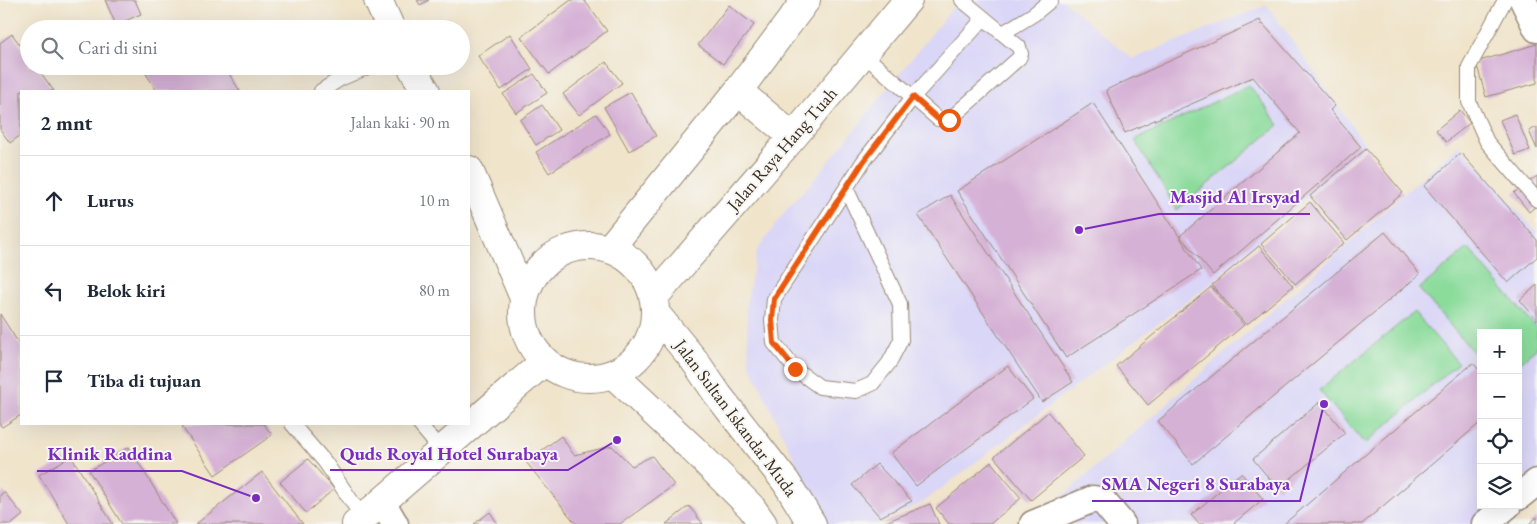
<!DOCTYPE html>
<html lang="id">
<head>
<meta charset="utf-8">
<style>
  :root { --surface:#fff; --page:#f6f6f7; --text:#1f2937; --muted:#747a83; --line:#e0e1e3 }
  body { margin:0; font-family:"EB Garamond",serif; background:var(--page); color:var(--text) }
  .controls { position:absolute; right:15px; bottom:15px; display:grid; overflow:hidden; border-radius:0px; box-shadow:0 5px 20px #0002 }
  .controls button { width:45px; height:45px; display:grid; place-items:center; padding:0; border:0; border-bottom:1px solid var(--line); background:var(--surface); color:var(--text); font:25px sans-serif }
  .stop { position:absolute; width:15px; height:15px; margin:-11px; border:4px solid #ea580c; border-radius:50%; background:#fff }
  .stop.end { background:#ea580c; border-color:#fff; box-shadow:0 1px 5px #0008 }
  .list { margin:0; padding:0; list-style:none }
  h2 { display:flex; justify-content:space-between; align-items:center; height:65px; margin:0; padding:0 20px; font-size:21px }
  h2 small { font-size:16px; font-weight:400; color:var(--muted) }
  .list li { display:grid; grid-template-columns:32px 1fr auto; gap:15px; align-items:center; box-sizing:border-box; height:90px; padding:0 20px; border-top:1px solid var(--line) }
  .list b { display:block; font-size:19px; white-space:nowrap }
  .list em { font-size:16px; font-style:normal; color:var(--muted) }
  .icon { flex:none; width:28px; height:28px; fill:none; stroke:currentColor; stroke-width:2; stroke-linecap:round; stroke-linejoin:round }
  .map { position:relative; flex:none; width:1537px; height:524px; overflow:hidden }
  .search { position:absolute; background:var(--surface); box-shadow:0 5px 20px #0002; left:20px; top:20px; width:450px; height:55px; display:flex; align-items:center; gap:12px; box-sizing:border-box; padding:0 18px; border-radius:28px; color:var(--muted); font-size:19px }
  .panel { position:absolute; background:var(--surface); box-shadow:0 5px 20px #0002; left:20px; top:90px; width:450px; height:335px; border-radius:0px }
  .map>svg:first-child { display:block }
</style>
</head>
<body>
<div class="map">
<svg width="1537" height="524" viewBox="0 0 1537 524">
  <rect width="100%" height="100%" fill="#f6f6f2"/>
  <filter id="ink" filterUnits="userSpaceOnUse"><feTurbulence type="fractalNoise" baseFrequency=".02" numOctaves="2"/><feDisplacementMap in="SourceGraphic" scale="10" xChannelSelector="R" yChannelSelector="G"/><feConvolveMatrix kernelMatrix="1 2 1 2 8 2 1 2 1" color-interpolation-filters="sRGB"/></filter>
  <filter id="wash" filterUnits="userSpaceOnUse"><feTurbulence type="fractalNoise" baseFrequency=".0096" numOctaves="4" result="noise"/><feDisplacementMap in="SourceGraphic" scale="20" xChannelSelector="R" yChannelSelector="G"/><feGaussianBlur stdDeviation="1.12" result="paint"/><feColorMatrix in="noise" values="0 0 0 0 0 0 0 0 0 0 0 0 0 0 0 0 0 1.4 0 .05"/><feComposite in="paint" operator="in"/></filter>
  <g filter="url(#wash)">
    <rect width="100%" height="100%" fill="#f0e4cb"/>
    <path fill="#dad6f7" d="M959 0H1063L1132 59 1267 5 1366 146 1211 283 921 504 875 524H827L787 444 749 362 746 305 757 251 786 210 818 175Z
      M1459 145 1537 232V474L1518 491V333H1481V505H1503L1482 524H1074L1055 503Z"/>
    <path fill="#8bdb9b" stroke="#63825c" d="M1249 85 1279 125 1177 210 1135 140Z
      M1468 248 1537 329V348L1518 364V333H1481V361L1419 289Z
      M1414 312 1458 363 1365 444 1319 390Z"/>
    <g id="blocks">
      <path fill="#d6b1d6" d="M105 0H135L141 14 116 25Z
        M417 0H429L420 5Z
        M571 0H584L607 31 549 74 521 37Z
        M729 5 754 25 723 64 698 45Z
        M1260 20 1262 25 1263 24 1335 106 1330 110 1361 147 1213 275 1180 236 1300 133 1253 77 1125 133 1106 90Z
        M196 22 200 29H186Z
        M12 34 29 57V66H36L54 91H21V135L10 143 0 129V43Z
        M510 34 532 69 501 90 478 56Z
        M1537 44V83L1486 97 1476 62Z
        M606 62 622 83 579 115 563 94Z
        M141 66H224L240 91H157Z
        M534 74 547 93 516 113 503 94Z
        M631 92 656 136 629 151 604 107Z
        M1093 103 1201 270 1066 358 957 191Z
        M542 105 559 130 536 145 520 120Z
        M1460 110 1470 123 1446 142 1436 130Z
        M596 114 610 134 549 173 536 152Z
        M1515 114 1530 150 1515 155 1500 120Z
        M1537 127V149L1529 131Z
        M1366 149 1403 193 1347 240 1310 196Z
        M1461 153 1537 240V257L1508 283 1424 186Z
        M1537 176V193L1530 181Z
        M1522 186 1537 205 1529 212 1514 193Z
        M950 195 1073 382 1042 402 918 215Z
        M1310 202 1344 243 1295 284 1261 244Z
        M1385 232 1420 274 1193 464 1158 421Z
        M1259 246 1293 286 1246 325 1212 285Z
        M1537 285V320L1520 300Z
        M1211 287 1244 325 1148 405 1116 366Z
        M0 314 21 347V415L2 427 0 425Z
        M1473 363 1481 372V422L1362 524H1284Z
        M1008 366 1033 399 916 486 891 453Z
        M1320 402 1345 433 1278 489 1253 459Z
        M1048 412 1084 456 1031 500 994 457Z
        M187 424H264L272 435 215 475 182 427Z
        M561 436 574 455 612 446 632 466 652 456 674 485 620 524H576L526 462Z
        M129 447 176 524H122L89 471Z
        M71 456 113 524H69L39 475Z
        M308 459 334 489 306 513 280 482Z
        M991 462 1021 498 990 524H949L936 508Z
        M877 464 912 501 880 517 852 485Z
        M262 472 303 524H196Z
        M1241 473 1263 499 1233 524H1199L1191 515Z
        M4 492 23 515 12 524H0V495Z
        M930 504 939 524H881Z
        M689 506 703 524H666Z
        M490 512 498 524H474Z
        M1537 517V524H1529Z"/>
    </g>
  </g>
  <g filter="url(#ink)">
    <use href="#blocks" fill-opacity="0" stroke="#968774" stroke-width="1"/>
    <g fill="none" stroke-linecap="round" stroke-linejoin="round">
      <defs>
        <path id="service" d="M1505 0 1469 67V102L1487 142 1537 200
          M1003 33 1034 14 1051 0
          M863 54 938 119 949 120 1019 58 1021 54 1019 47 962 0
          M321 91 340 79 370 66
          M846 188 900 304 901 340 889 363 872 384 856 391 820 387 795 369 774 343 772 320 774 299 863 162 913 97 984 18
          M292 424 325 462 363 518
          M419 424 441 450"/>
        <path id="minor" d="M1523 0 1537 29
          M1518 497 1537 482
          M382 502 395 524
          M1033 524 1093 499 1103 501 1122 524
          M1485 524 1508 505"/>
        <path id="tertiary" d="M378 0 391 29
          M411 66 426 91
          M469 170 524 298
          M356 524 544 362"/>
        <path id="trunk" d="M738 91 793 137
          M523 312a66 66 0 1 1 132 0a66 66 0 1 1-132 0Z
          M609 249 738 91 806 0
          M654 297 793 137 908 0
          M656 314 694 360 718 395 786 482 812 524
          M614 375 694 450 751 507 763 524"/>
      </defs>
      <use href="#service" stroke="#968774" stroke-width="16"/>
      <use href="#minor" stroke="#968774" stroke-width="29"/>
      <use href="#tertiary" stroke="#968774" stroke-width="30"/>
      <use href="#trunk" stroke="#968774" stroke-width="30"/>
      <use href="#service" stroke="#fff" stroke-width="14"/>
      <use href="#minor" stroke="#fff" stroke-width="26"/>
      <use href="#tertiary" stroke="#fff" stroke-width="28"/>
      <use href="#trunk" stroke="#fff" stroke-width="28"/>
    </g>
  </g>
  <g fill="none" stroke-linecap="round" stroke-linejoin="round" filter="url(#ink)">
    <path stroke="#ea580c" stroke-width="6" d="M795 369 774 343 772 320 774 299 863 162 913 97 938 119 949 120"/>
  </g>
  <g text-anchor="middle" stroke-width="4" stroke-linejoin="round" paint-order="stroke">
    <g font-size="18" fill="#3b2a1e" stroke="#f6f6f2">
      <text transform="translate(782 149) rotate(-49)" y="6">Jalan Raya Hang Tuah</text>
      <text transform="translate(736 418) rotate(53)" y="6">Jalan Sultan Iskandar Muda</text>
    </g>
  </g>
  <path fill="none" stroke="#7b2cbf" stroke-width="2" d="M1079 230L1159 214H1310M617 440L568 470H330M256 498L182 471H37M1324 404L1300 501H1092"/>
  <g fill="#7b2cbf" stroke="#f6f6f2" stroke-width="2">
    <circle cx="1079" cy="230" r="5"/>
    <circle cx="617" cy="440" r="5"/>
    <circle cx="256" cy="498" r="5"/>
    <circle cx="1324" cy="404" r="5"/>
  </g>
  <g font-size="19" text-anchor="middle" font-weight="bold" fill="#7b2cbf" stroke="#f6f6f2" stroke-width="4" stroke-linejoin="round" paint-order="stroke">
    <text x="1235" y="203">Masjid Al Irsyad</text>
    <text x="449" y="460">Quds Royal Hotel Surabaya</text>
    <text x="110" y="460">Klinik Raddina</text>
    <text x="1196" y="490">SMA Negeri 8 Surabaya</text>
  </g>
</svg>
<div class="controls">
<button>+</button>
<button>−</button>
<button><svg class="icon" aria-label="locate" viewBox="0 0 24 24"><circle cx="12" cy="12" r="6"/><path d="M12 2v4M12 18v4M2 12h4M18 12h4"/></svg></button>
<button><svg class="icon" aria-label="layers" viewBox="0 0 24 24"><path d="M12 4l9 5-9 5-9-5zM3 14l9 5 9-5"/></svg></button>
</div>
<div class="stop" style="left:949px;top:120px"></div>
<div class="stop end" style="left:795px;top:369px"></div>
<div class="search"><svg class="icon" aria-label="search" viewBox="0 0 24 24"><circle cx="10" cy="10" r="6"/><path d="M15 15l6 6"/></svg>Cari di sini</div>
<section class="panel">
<h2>2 mnt<small>Jalan kaki · 90 m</small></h2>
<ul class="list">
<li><svg class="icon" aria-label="ahead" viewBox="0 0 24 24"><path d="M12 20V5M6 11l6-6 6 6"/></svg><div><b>Lurus</b></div><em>10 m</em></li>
<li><svg class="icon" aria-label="left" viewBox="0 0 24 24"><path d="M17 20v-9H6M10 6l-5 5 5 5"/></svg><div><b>Belok kiri</b></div><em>80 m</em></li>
<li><svg class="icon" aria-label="arrive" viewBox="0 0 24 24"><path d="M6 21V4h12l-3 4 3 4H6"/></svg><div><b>Tiba di tujuan</b></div></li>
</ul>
</section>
</div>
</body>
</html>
